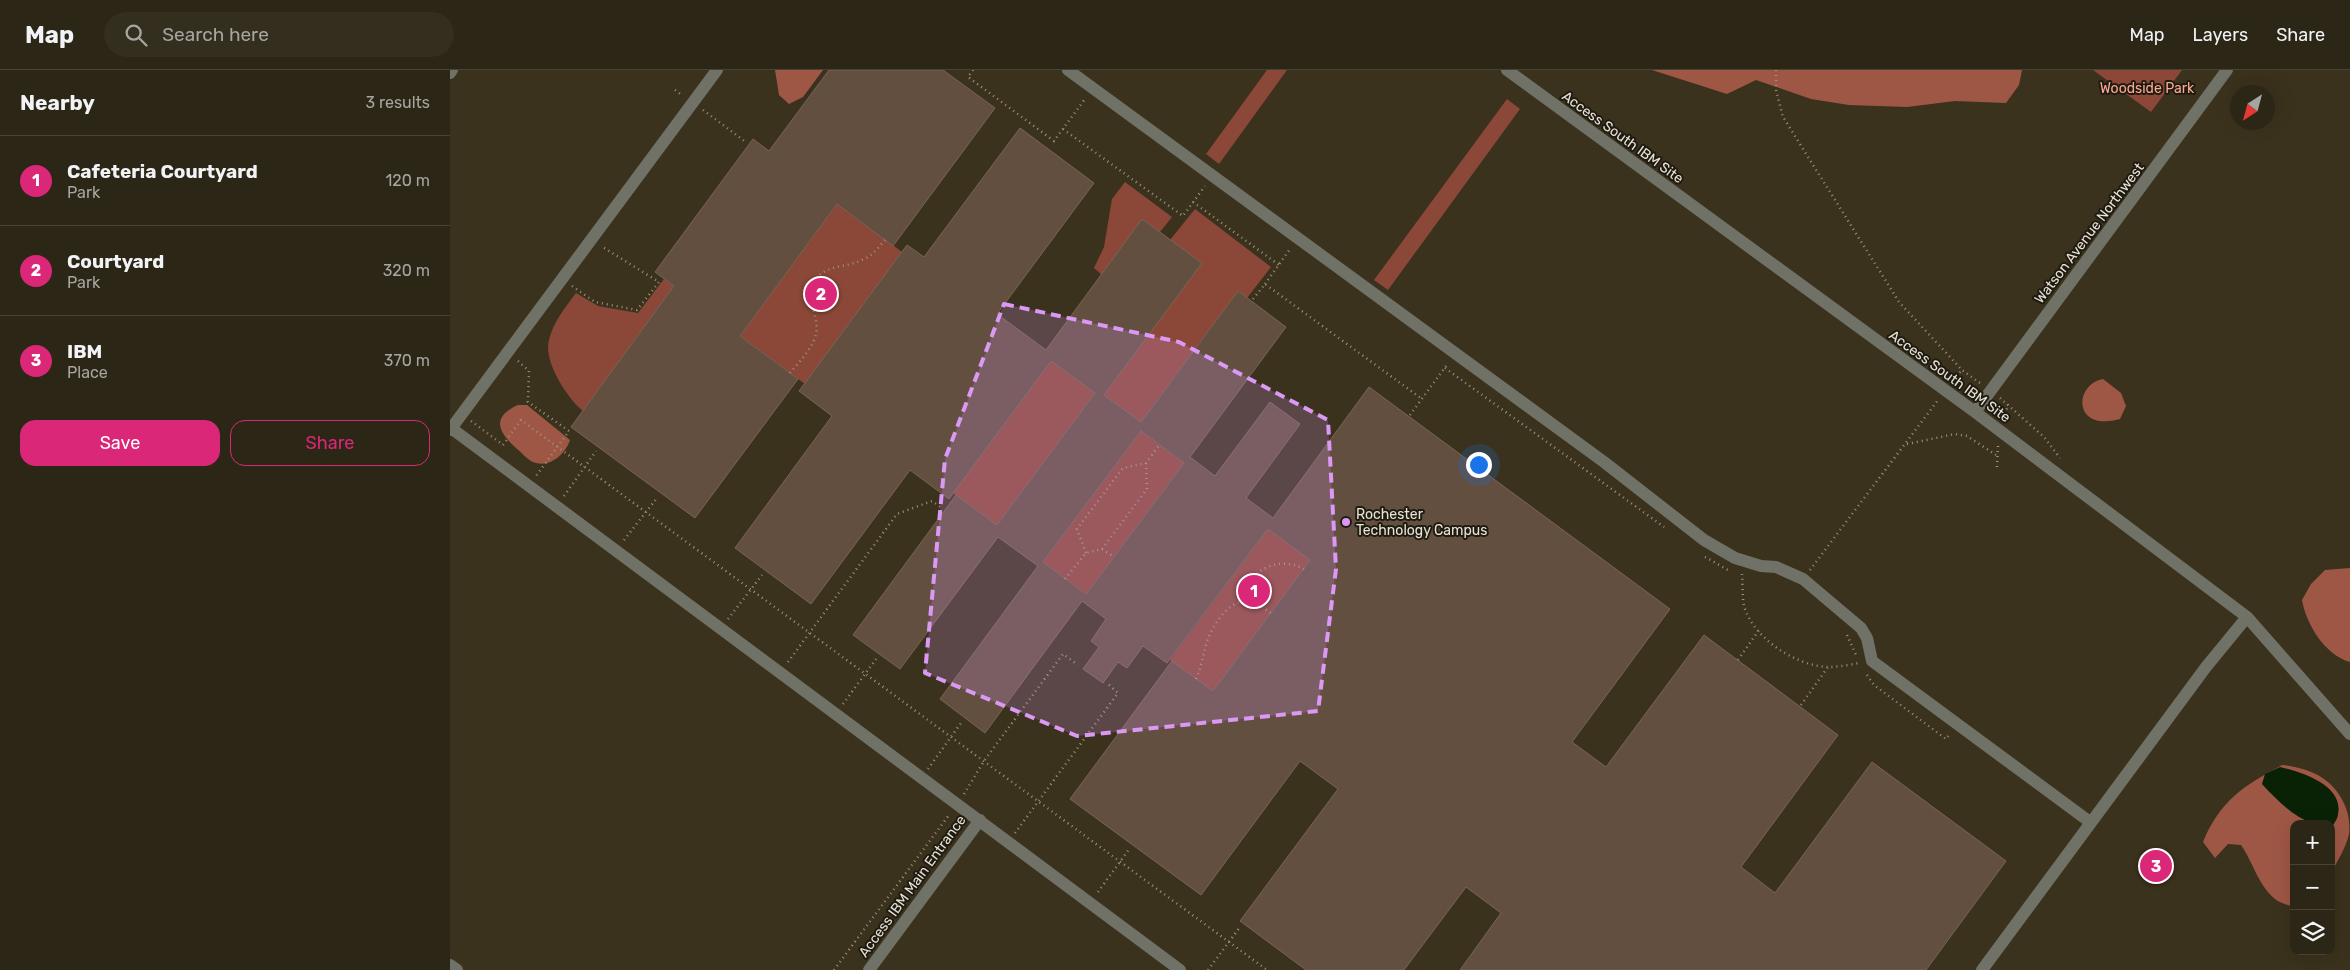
<!DOCTYPE html>
<html lang="en">
<head>
<meta charset="utf-8">
<style>
  :root { --surface:#2c2616; --page:#342e1f; --text:#f1f3f6; --muted:#a6a5a1; --line:#484335; --accent:#db2777 }
  body { margin:0; font-family:Rubik,sans-serif; background:var(--page); color:var(--text) }
  .controls { position:absolute; right:15px; bottom:15px; display:grid; overflow:hidden; border-radius:10px; box-shadow:0 5px 20px #0002 }
  .controls button { width:45px; height:45px; display:grid; place-items:center; padding:0; border:0; border-bottom:1px solid var(--line); background:var(--surface); color:var(--text); font:25px sans-serif }
  .compass { position:absolute; left:1780px; top:15px; width:45px; height:45px; border-radius:50%; background:var(--surface); box-shadow:0 5px 20px #0002; rotate:216deg }
  .you { position:absolute; left:1028px; top:394px; width:18px; height:18px; margin:-12px; border:4px solid #fff; border-radius:50%; background:#1a73e8; box-shadow:0 0 0 8px #1a73e833 }
  .badge { display:grid; place-items:center; width:32px; height:32px; border-radius:50%; background:var(--accent); color:#fff; font-size:16px; font-weight:700 }
  .pin { position:absolute; translate:-50% -50%; border:2px solid #fff; box-shadow:0 1px 5px #0006 }
  .list { margin:0; padding:0; list-style:none }
  h2 { display:flex; justify-content:space-between; align-items:center; height:65px; margin:0; padding:0 20px; font-size:21px }
  h2 small { font-size:16px; font-weight:400; color:var(--muted) }
  .list li { display:grid; grid-template-columns:32px 1fr auto; gap:15px; align-items:center; box-sizing:border-box; height:90px; padding:0 20px; border-top:1px solid var(--line) }
  .list b { display:block; font-size:19px; white-space:nowrap }
  .list p { margin:0; font-size:16px; white-space:nowrap; color:var(--muted) }
  .list em { font-size:16px; font-style:normal; color:var(--muted) }
  .actions { display:flex; gap:10px; padding:15px 20px }
  .actions a { flex:1; padding:11px 0; border:1px solid var(--accent); border-radius:15px; text-align:center; font-size:18px; color:var(--accent) }
  .actions .main { background:var(--accent); color:#fff }
  .icon { flex:none; width:28px; height:28px; fill:none; stroke:currentColor; stroke-width:2; stroke-linecap:round; stroke-linejoin:round }
  .map { position:relative; flex:none; width:1900px; height:900px; overflow:hidden }
  header { display:flex; align-items:center; gap:30px; box-sizing:border-box; height:70px; padding:0 25px; background:var(--surface); border-bottom:1px solid var(--line) }
  header strong { font-size:24px }
  nav { display:flex; gap:28px; margin-inline-start:auto; font-size:18px }
  .search { width:350px; height:45px; background:var(--page); display:flex; align-items:center; gap:12px; box-sizing:border-box; padding:0 18px; border-radius:28px; color:var(--muted); font-size:19px }
  main { display:flex }
  aside { flex:1; background:var(--surface) }
  .map>svg:first-child { display:block }
</style>
</head>
<body>
<header>
<strong>Map</strong>
<div class="search"><svg class="icon" aria-label="search" viewBox="0 0 24 24"><circle cx="10" cy="10" r="6"/><path d="M15 15l6 6"/></svg>Search here</div>
<nav><a>Map</a><a>Layers</a><a>Share</a></nav>
</header>
<main>
<aside>
<h2>Nearby<small>3 results</small></h2>
<ul class="list">
<li><span class="badge">1</span><div><b>Cafeteria Courtyard</b><p>Park</p></div><em>120 m</em></li>
<li><span class="badge">2</span><div><b>Courtyard</b><p>Park</p></div><em>320 m</em></li>
<li><span class="badge">3</span><div><b>IBM</b><p>Place</p></div><em>370 m</em></li>
</ul>
<div class="actions"><a class="main">Save</a><a>Share</a></div>
</aside>
<div class="map">
<svg width="1900" height="900" viewBox="0 0 1900 900">
  <rect width="100%" height="100%" fill="#3b321d"/>
  <path fill="#8b4838" d="M817 0H837L769 94 756 84Z
    M1643 0H1732L1701 42Z
    M1057 29 1070 39 938 220 924 210Z
    M675 112 722 147 710 162 652 205 644 198 654 177 662 129Z
    M387 134 452 182 355 314 290 266Z
    M745 139 821 197 797 228 788 221 691 352 654 325 751 193 720 170Z
    M214 209 224 216 133 341C117 328 93 291 99 270 103 252 115 238 126 223L148 236 188 243Z
    M601 291 645 323 547 455 503 423Z
    M691 361 734 393 636 524 593 492Z
    M818 459 860 490 763 621 720 590Z"/>
  <path fill="#9f5745" d="M325 0H373L353 27 339 34 329 25Z
    M1202 0H1572L1569 15 1556 33 1505 31 1457 37 1399 35 1361 29 1306 10 1277 24Z
    M1653 309 1671 323 1676 336 1670 349C1622 362 1624 314 1653 309Z
    M68 335H77L120 370C115 385 98 400 81 391 76 388 71 382 66 378 48 362 41 347 68 335Z
    M1900 498V592C1875 585 1856 554 1852 530L1861 514 1875 500Z
    M1832 695C1861 698 1885 709 1896 738 1899 746 1900 756 1899 764 1896 778 1887 791 1881 804V754H1844V837C1838 835 1830 833 1825 829 1808 815 1803 792 1791 775L1778 774 1765 788 1753 772C1770 731 1793 716 1832 695Z"/>
  <path fill="#092104" d="M1830 697C1851 702 1894 715 1888 744 1888 749 1883 754 1881 759V754C1875 754 1867 755 1862 753 1843 747 1825 728 1812 714L1815 704Z"/>
  <path fill="#624f3f" stroke="#796554" fill-rule="evenodd" d="M379 0H493L545 38 443 176 387 134 290 266 348 309 245 448 121 357 224 216 205 202 303 69 319 81Z
    M570 58 644 113 547 244 596 280 692 149 752 193 654 325 691 352 788 221 836 257 740 387 765 406 820 332 850 354 796 428 823 448 919 317 1220 539 1122 672 1156 697 1254 565 1388 665 1291 797 1325 823 1422 692 1556 791 1476 900H1010L1051 843 1016 817 954 900H856L790 851 888 719 850 691 751 825 620 729 722 591 763 621 860 490 818 459 717 593 693 576 677 598 668 592 653 613 633 599 649 577 641 571 656 549 632 531 535 663 490 629 588 496 548 467 450 599 403 565 506 425 547 455 645 323 601 291 499 429 460 400 361 534 285 478 382 346 349 321 457 175 474 187ZM691 361 734 393 636 524 593 492Z
    M1700 780 1723 796 1711 812 1689 796Z"/>
  <g fill="none" stroke-linecap="round" stroke-linejoin="round">
    <path stroke="#9a9382" stroke-width="2.5" stroke-dasharray="1 4" stroke-linecap="butt" d="M523 0 518 7 604 71 635 29
      M1326 0V20L1333 47 1449 232 1512 300 1530 313
      M225 20 232 25
      M253 40 297 73
      M613 59 733 146 755 116
      M743 132 829 195
      M815 214 840 179
      M122 216 145 232 187 240 209 212 151 176
      M803 229 815 214 972 329
      M68 291 79 301 78 332 119 361 86 406
      M995 298 1214 457
      M340 303C349 292 363 278 366 264 370 248 354 226 364 211 376 194 396 198 412 190 422 186 428 178 435 170
      M1503 310 1512 300
      M1550 328 1594 367 1610 388
      M960 345 996 296
      M1554 349 1558 334
      M21 351 53 375 71 350 817 900
      M1457 374 1505 364 1517 366 1546 385
      M1547 397 1548 376
      M114 426 146 381
      M174 470 207 428
      M652 479 697 419 696 393
      M636 483 627 459 673 398 696 393 710 374
      M1255 487 1278 500
      M1360 500 1488 330
      M1292 504C1293 514 1292 526 1294 536 1303 568 1346 596 1378 597 1388 597 1399 595 1409 593
      M615 509 636 483 652 479 664 487
      M795 531C797 525 797 517 800 512 812 493 836 489 854 499
      M278 549 312 505
      M1397 565 1406 585
      M1288 590 1309 560
      M338 592 447 444 482 431 493 439
      M1417 605 1424 615 1496 669 1499 665
      M746 609C752 596 753 584 757 571 763 555 782 523 804 533 810 535 816 540 821 543
      M393 634 426 589
      M1351 635 1378 597
      M478 699 511 653
      M514 724 534 691 613 584 628 595
      M565 763 668 623 657 613
      M648 822 680 778
      M384 900 499 745
      M758 900 790 857"/>
    <path stroke="#717267" stroke-width="12" d="M618 0 1154 392 1254 470 1285 488 1311 496 1326 497 1353 509 1411 558 1417 568 1422 591 1640 752
      M1057 0 1525 342 1797 547 1900 664
      M0 3 2 0
      M1525 342 1777 0
      M1 358 730 900
      M0 360 267 0
      M0 895 7 900
      M419 900 530 750
      M1532 900 1756 597 1797 547"/>
  </g>
  <path fill="#db99f5" fill-opacity="0.2" stroke="#db99f5" stroke-width="4" stroke-dasharray="10 6" stroke-linejoin="round" d="M554 234 729 272 878 350 886 499 868 641 627 666 475 603 495 389Z"/>
  <circle fill="#db99f5" stroke="#1f1b11" stroke-width="2" cx="896" cy="452" r="5"/>
  <g text-anchor="middle" stroke-width="4" stroke-linejoin="round" paint-order="stroke">
    <g font-size="14" fill="#fca893" stroke="#1f1b11">
      <text x="1697" y="23">Woodside Park</text>
    </g>
    <g font-size="14" fill="#e8e3d6" stroke="#1f1b11">
      <text transform="translate(1173 67) rotate(36)" y="5">Access South IBM Site</text>
      <text transform="translate(1639 163) rotate(-53)" y="5">Watson Avenue Northwest</text>
      <text transform="translate(1500 306) rotate(36)" y="5">Access South IBM Site</text>
      <text transform="translate(462 816) rotate(-54)" y="5">Access IBM Main Entrance</text>
    </g>
    <g font-size="14" fill="#e8e3d6" stroke="#1f1b11" text-anchor="start">
      <text x="906" y="449">Rochester<tspan x="906" dy="16">Technology Campus</tspan></text>
    </g>
  </g>
</svg>
<div class="controls">
<button>+</button>
<button>−</button>
<button><svg class="icon" aria-label="layers" viewBox="0 0 24 24"><path d="M12 4l9 5-9 5-9-5zM3 14l9 5 9-5"/></svg></button>
</div>
<svg class="compass" viewBox="-18 -18 36 36"><path d="M0-13l5 13h-10z" fill="#e53935"/><path d="M0 13l5-13h-10z" fill="#a6a5a1"/></svg>
<div class="you"></div>
<div class="pin badge" style="left:804px;top:521px">1</div>
<div class="pin badge" style="left:371px;top:224px">2</div>
<div class="pin badge" style="left:1706px;top:796px">3</div>
</div>
</main>
</body>
</html>
